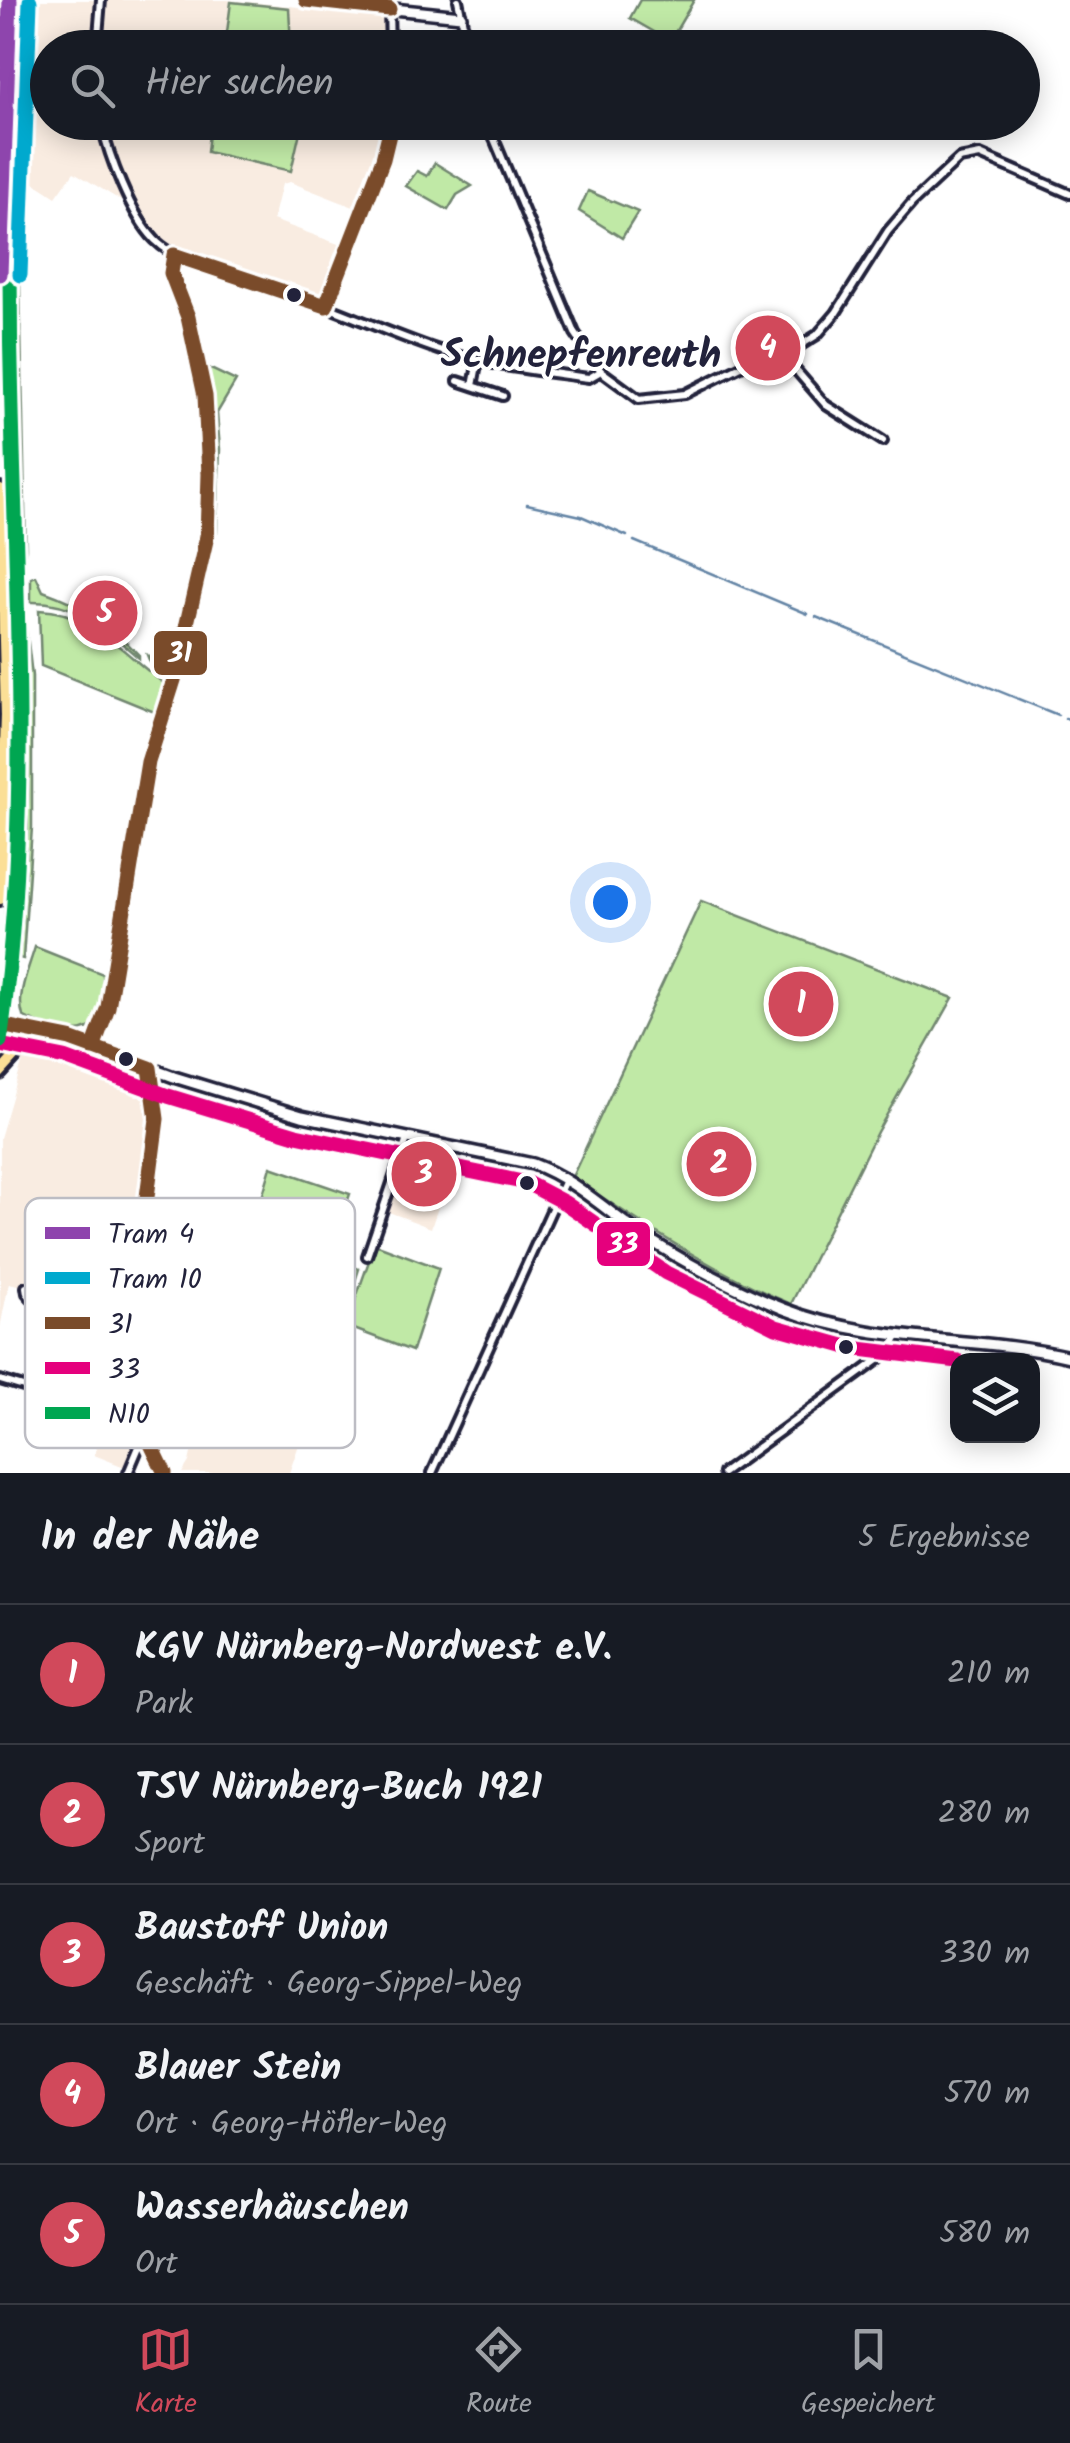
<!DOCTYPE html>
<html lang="de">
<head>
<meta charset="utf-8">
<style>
  :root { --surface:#171b24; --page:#242831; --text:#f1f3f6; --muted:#9ea1a6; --line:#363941; --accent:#d1495b }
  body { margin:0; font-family:Kalam,sans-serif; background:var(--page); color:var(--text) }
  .controls { position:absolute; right:30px; bottom:30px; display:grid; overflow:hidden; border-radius:20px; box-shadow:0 5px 25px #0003 }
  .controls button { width:90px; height:90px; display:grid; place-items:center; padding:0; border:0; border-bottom:2px solid var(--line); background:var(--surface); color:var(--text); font:50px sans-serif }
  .you { position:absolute; left:610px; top:902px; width:35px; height:35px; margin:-25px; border:8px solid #fff; border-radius:50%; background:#1a73e8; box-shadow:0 0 0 15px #1a73e833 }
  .badge { display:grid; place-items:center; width:65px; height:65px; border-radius:50%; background:var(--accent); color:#fff; font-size:32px; font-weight:700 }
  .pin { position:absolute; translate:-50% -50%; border:5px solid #fff; box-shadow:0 2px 10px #0006 }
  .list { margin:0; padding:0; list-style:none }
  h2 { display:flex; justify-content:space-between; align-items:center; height:130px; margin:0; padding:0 40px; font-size:42px }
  h2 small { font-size:32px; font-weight:400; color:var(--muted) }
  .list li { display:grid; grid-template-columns:65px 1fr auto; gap:30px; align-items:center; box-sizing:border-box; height:140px; padding:0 40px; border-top:2px solid var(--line) }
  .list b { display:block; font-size:38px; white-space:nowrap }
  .list p { margin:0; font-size:32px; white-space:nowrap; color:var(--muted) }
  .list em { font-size:32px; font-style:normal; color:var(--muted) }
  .icon { flex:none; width:55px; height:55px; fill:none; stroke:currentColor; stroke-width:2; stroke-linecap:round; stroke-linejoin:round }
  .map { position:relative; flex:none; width:1070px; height:1473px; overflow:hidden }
  .search { position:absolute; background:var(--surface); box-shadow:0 5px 25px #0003; left:30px; right:30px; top:30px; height:110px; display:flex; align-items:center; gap:25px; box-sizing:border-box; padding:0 35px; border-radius:55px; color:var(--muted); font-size:38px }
  .sheet { height:830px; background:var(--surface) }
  nav { display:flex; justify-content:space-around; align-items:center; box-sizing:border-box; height:140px; border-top:2px solid var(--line); background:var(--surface); font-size:28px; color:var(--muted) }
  nav a { display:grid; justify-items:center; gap:5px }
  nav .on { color:var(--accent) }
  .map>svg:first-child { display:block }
</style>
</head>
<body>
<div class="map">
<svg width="1070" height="1473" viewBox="0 0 1070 1473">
  <rect width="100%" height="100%" fill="#fff"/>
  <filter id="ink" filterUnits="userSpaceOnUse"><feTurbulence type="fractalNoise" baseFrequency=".01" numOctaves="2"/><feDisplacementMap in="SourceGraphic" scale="20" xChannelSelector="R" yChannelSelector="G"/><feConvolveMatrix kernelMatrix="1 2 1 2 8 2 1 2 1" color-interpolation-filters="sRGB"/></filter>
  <g filter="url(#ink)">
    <path fill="#f9ece1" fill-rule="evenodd" d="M33 0H227L390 16 392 47H291L289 8 231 2 225 47 48 48V122L210 123 207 152 291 171 302 123H394L353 240 323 302 172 251 156 239 136 210 74 172 56 197 27 178ZM290 182 356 208 341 245 273 220 282 184Z
      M40 1050 112 1062 149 1078 157 1107 135 1291 130 1401 26 1287 9 1283 0 1328V1138L23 1060 30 1053Z
      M409 1143 456 1154 431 1228 386 1211Z
      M218 1336 257 1349 265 1356 311 1371 328 1363 289 1473H182L189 1462Z
      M126 1413 137 1436 127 1468 94 1455 109 1415Z"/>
    <path fill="#c0e9a6" stroke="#718670" stroke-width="2.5" d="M26 0 20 280 26 548 23 599 32 676V827L23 959 19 958V936L14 188 18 177 17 76Z
      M640 0H694L670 41 630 18Z
      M231 2 289 8 291 47H225Z
      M210 123H302L291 171 207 152Z
      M435 163 472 186 457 195 448 210 406 186 417 171 427 176Z
      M588 191 638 212 622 238 579 211Z
      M192 360 236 381 217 413 220 449 217 532 182 676C167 675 152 671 147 655L169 667C179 622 193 576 199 530 207 474 201 416 192 360Z
      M36 576 43 591C86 606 108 623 139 655V658C105 629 79 601 31 602V578Z
      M15 610C16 742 21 875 0 1005L10 778 8 611Z
      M39 610C93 611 125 656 165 684L157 713 41 666Z
      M701 901 953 998 877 1132 791 1304C712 1271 643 1225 572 1177Z
      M35 947 103 974C102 1014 101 1042 53 1027 42 1024 32 1022 23 1016 16 995 29 968 35 947Z
      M271 1167 350 1194 328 1258 359 1269 328 1363 311 1371 265 1356 257 1349 266 1316 230 1306Z
      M375 1244 439 1268 412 1351 346 1326Z"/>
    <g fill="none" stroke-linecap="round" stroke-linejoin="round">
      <path stroke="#6384a5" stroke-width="2.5" d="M527 504 581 516 627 536
        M634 541 808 614
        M816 617 1058 715
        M1065 718 1070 719"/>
      <defs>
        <path id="street" d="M458 0 468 48
          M389 9 390 48
          M97 48 101 0
          M101 122C109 157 130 214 155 240 183 268 251 281 289 293 340 310 388 333 439 350 487 366 539 371 589 378L601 371
          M487 122 575 333 601 371 639 399 685 394 759 357 796 348 817 335 836 313 888 231 912 203 959 159 980 155 1070 194
          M326 306 383 159 392 122
          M781 353 826 405 883 441
          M458 381 503 396
          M473 386 478 360
          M94 1047 108 1007 148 762 174 680 207 536 209 474 205 396 188 317 171 273 174 255
          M150 1068 149 1078 157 1119 135 1291 130 1401 144 1435 165 1473
          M367 1256 407 1139
          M26 1287 27 1293 122 1398 130 1401
          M0 1380 107 1412 132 1408
          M128 1473 144 1435
          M432 1473 565 1180
          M723 1473 885 1355 899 1336"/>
        <path id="secondary" d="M306 0 461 16
          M0 1025 70 1039 174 1077 302 1116 533 1164C574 1179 606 1211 642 1235 687 1264 734 1289 784 1309 875 1345 976 1335 1070 1357
          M0 1037 81 1047"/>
        <path id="primary" d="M0 489 6 715 0 899
          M0 1041C27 877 22 710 16 544 10 363 4 181 19 0
          M0 1073 19 1052 42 1043"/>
      </defs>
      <use href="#street" stroke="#22223b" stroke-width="14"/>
      <use href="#secondary" stroke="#22223b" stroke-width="16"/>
      <use href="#primary" stroke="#22223b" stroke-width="18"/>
      <use href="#street" stroke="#fff" stroke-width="6"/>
      <use href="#secondary" stroke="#fff" stroke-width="9"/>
      <use href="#primary" stroke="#fbdf96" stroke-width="10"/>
      <defs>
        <path id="bus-1" d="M306 0 389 9
          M174 255 326 306
          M326 306 383 159 392 122
          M0 1025 70 1039 150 1068
          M93 1048 108 1007 148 762 174 680 207 536 209 474 205 396 188 317 171 273 174 255
          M150 1068 157 1119 135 1291 130 1401 165 1473"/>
        <path id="bus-2" d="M0 1045 65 1058 168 1096 296 1135 527 1183 565 1203 666 1273 776 1327 851 1348 958 1361"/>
        <path id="bus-3" d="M0 1041C30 831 17 622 12 411 8 273 10 137 19 0"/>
      </defs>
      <use href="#bus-1" stroke="#fff" stroke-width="22"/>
      <use href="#bus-2" stroke="#fff" stroke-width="22"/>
      <use href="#bus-3" stroke="#fff" stroke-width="22"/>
      <use href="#bus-1" stroke="#7a4b2a" stroke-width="15"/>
      <use href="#bus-2" stroke="#e5007d" stroke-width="15"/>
      <use href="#bus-3" stroke="#00a651" stroke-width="15"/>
      <defs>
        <path id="tram-1" d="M0 274 10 0"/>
        <path id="tram-2" d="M20 275 30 1"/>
      </defs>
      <use href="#tram-1" stroke="#fff" stroke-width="22"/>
      <use href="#tram-2" stroke="#fff" stroke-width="22"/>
      <use href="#tram-1" stroke="#8e44ad" stroke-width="15"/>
      <use href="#tram-2" stroke="#00a9ce" stroke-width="15"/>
    </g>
  </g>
  <g fill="#22223b" stroke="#fff" stroke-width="4">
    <circle cx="294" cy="295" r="9"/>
    <circle cx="126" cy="1059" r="9"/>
    <circle cx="527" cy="1183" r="9"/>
    <circle cx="846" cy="1347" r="9"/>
  </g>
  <g text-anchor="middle" stroke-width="8" stroke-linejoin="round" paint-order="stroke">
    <g font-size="40" font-weight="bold" fill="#22223b" stroke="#fff">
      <text x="581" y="367">Schnepfenreuth</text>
    </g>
  </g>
  <rect x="25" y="1198" width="330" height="250" rx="15" fill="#fff" stroke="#bdbdc4" stroke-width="2.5"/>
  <rect x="45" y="1227" width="45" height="12" fill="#8e44ad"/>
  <rect x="45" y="1272" width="45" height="12" fill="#00a9ce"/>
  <rect x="45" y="1317" width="45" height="12" fill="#7a4b2a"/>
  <rect x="45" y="1362" width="45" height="12" fill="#e5007d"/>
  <rect x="45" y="1407" width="45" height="12" fill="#00a651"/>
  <g font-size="28" fill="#22223b">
    <text x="108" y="1243">Tram 4</text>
    <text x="108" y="1288">Tram 10</text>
    <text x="108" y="1333">31</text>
    <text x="108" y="1378">33</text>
    <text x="108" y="1423">N10</text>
  </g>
  <g stroke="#fff" stroke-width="4">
    <rect x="152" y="629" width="57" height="48" rx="10" fill="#7a4b2a"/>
    <rect x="595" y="1220" width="57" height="48" rx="10" fill="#e5007d"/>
  </g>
  <g font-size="28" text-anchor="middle" font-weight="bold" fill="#fff">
    <text x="180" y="662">31</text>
    <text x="623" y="1253">33</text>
  </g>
</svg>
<div class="controls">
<button><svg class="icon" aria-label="layers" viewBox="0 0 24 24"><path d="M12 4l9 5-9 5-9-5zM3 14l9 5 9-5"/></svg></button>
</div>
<div class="you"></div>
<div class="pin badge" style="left:801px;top:1004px">1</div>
<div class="pin badge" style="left:719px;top:1164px">2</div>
<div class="pin badge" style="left:424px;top:1174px">3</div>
<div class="pin badge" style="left:768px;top:348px">4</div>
<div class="pin badge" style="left:105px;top:613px">5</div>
<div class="search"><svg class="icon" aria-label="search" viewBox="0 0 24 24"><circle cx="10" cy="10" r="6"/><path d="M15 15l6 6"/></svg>Hier suchen</div>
</div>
<section class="sheet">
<h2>In der Nähe<small>5 Ergebnisse</small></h2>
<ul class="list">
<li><span class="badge">1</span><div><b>KGV Nürnberg-Nordwest e.V.</b><p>Park</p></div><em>210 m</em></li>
<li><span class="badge">2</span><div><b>TSV Nürnberg-Buch 1921</b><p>Sport</p></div><em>280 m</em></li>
<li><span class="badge">3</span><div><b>Baustoff Union</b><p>Geschäft · Georg-Sippel-Weg</p></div><em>330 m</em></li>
<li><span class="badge">4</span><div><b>Blauer Stein</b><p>Ort · Georg-Höfler-Weg</p></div><em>570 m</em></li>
<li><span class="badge">5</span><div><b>Wasserhäuschen</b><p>Ort</p></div><em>580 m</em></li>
</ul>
</section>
<nav>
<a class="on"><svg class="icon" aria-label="map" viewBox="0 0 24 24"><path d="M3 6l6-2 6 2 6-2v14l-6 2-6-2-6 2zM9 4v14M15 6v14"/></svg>Karte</a>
<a><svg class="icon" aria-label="directions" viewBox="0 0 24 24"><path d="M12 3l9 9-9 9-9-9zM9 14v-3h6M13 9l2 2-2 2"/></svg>Route</a>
<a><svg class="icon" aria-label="saved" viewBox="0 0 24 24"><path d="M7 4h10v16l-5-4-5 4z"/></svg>Gespeichert</a>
</nav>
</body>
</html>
